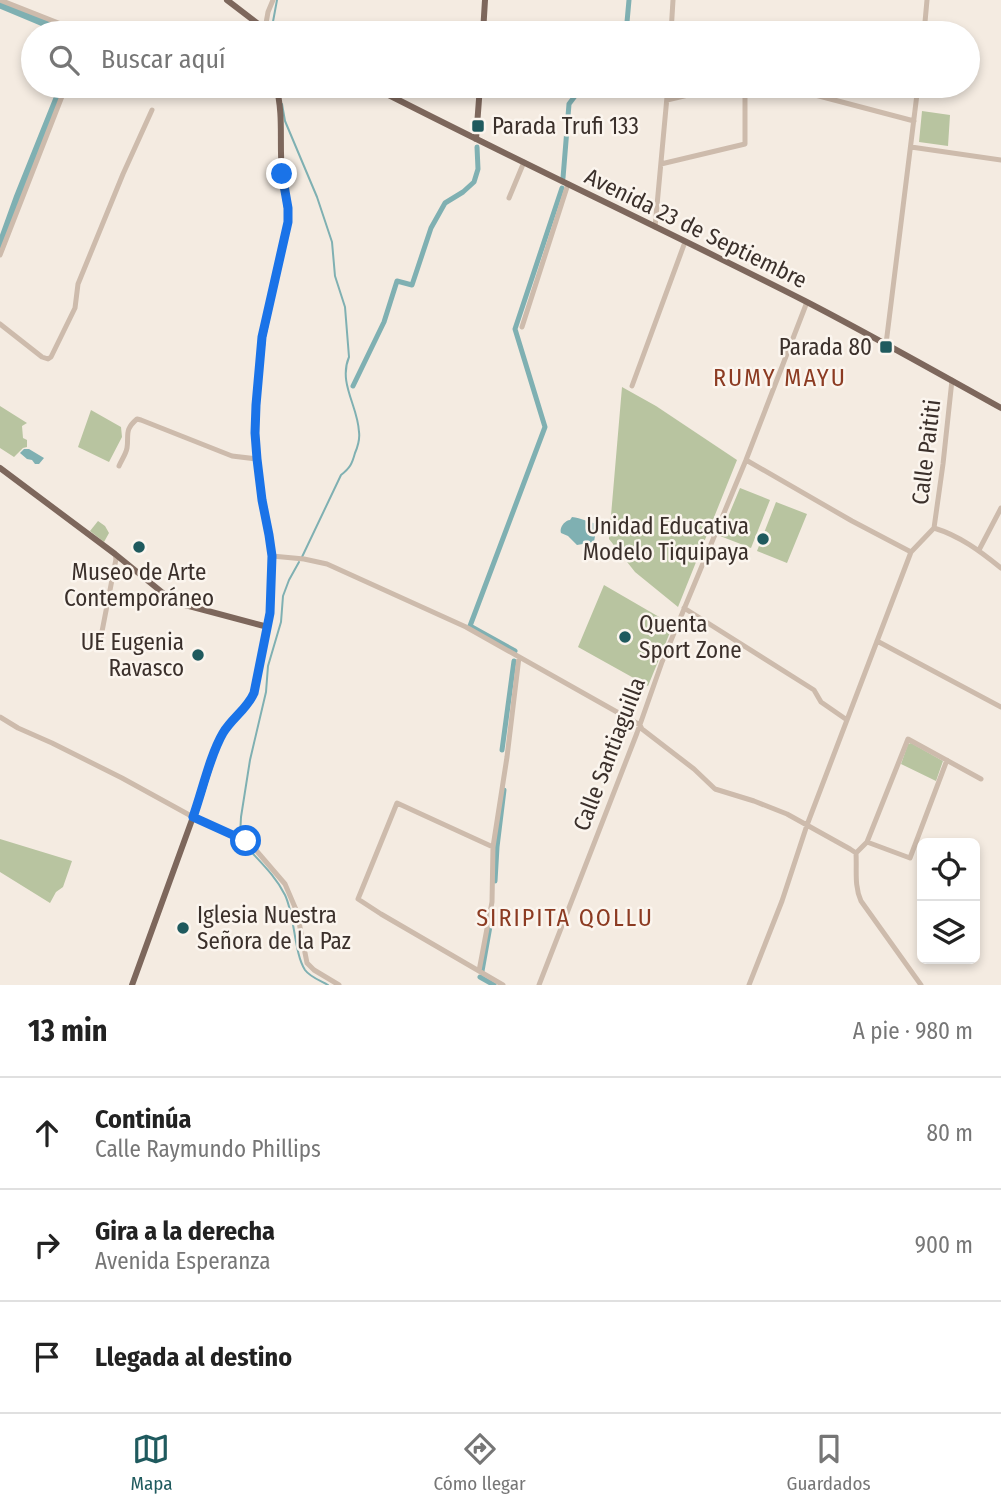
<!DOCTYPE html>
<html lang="es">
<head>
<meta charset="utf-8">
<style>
  :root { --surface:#fff; --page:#f6f6f6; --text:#222; --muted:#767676; --line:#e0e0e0; --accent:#1f5a5e }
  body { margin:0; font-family:"Fira Sans Condensed",sans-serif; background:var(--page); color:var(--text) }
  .controls { position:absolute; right:21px; bottom:21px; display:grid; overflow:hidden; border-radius:10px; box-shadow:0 4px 10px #0003 }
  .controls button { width:63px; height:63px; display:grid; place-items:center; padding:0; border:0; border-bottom:2px solid var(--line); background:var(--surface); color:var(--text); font:35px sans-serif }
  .stop { position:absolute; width:21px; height:21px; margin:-16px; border:5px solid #1a73e8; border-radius:50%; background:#fff }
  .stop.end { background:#1a73e8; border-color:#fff; box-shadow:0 2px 7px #0008 }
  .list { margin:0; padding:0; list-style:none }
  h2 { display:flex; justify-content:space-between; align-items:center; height:91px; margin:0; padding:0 28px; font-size:30px }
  h2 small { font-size:23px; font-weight:400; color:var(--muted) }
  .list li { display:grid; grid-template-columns:46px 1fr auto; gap:21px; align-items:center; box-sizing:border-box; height:112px; padding:0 28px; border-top:2px solid var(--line) }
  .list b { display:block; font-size:26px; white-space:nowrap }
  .list p { margin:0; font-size:23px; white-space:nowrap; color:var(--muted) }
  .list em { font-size:23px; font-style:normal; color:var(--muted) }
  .icon { flex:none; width:38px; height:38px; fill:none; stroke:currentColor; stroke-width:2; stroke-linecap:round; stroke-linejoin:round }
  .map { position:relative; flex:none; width:1001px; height:985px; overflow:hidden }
  .search { position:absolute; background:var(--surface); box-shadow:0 4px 10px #0003; left:21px; right:21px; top:21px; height:77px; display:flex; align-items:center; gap:18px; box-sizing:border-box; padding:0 24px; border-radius:38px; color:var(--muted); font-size:26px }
  .sheet { height:427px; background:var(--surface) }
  nav { display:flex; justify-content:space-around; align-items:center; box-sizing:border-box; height:98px; border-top:2px solid var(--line); background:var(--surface); font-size:19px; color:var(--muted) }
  nav a { display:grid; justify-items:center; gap:4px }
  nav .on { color:var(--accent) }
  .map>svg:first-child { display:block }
</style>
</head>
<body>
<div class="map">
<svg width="1001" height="985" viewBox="0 0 1001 985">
  <rect width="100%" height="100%" fill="#f4ebe1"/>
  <path fill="#b8c4a0" d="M922 111 950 115 948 146 919 142Z
    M622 387 656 406 737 460 678 607 635 572 609 539Z
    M0 406 27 423 22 426 23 438 27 440V447L23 448 14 457 0 448Z
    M91 410 121 427 122 437 109 462 78 447Z
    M740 488 770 500 751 548 720 536Z
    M776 502 807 514 787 563 757 551Z
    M98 521 105 526 109 533 104 542 90 531Z
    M604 585 673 625 648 686 578 647Z
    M911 743 943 761 936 781 901 764 908 744Z
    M0 839 72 861 63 887 56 892 50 903 0 872Z"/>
  <path fill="#7fb0b2" d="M24 449H29L44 458 39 464H35L32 460 27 459 20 453Z
    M572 517C581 518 589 522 597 524L594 542 577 545 568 536 561 533C559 528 565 520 570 520Z"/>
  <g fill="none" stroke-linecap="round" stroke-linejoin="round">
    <path stroke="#7fb0b2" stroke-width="2" d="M272 27 277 0
      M282 104 285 121 317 197 332 242 335 276 345 307 349 357C338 383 358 406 359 432 360 439 358 446 355 453 352 464 350 468 341 475L302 557
      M240 836 241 817 250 760 266 692 268 666 281 622 283 596 289 580 299 562
      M244 844C259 861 275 875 285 895 295 916 294 953 305 970 310 977 321 981 328 985"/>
    <path stroke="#7fb0b2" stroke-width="5" d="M626 33 629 0
      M563 178 569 104 575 96 605 86
      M353 386 384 322 397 281 412 285 431 228 445 203 463 192 474 182 478 169 477 147
      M515 651 470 626 545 427 515 329 562 188
      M502 750 514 661
      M495 881 497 847 504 790
      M482 971 492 915
      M480 977 494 985"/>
    <path stroke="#7fb0b2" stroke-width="9" d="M0 4 70 33
      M0 248 18 198 63 86"/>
    <path stroke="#cdbbac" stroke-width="5" d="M0 0 66 26 74 33
      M265 29 268 12 273 0
      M671 33 673 0
      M924 33 927 0
      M781 86 914 121
      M667 100 726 86
      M911 147 1001 160
      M661 164 745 144V86
      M509 198 524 162
      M655 227 668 86
      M0 255 66 86
      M0 324 42 357 48 359 51 357 75 308 78 284 123 174 152 110
      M522 327 568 184
      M886 344 918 86
      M632 386 685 242
      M746 460 852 521 911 552
      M119 466C121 461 126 454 127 448 129 435 124 430 137 419L141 420 232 456 257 459
      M934 528 943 464 952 380
      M934 528C960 536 980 551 1001 568
      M979 550 1001 508
      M272 556 304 559 327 564 466 627 640 725 642 729 694 769 715 789 754 801 787 814 850 849 856 853C857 869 854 886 861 901L921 985
      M684 608 814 690 821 702 847 720
      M877 641 1001 707
      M99 647 116 559 115 554
      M0 717 18 728 52 743 122 778 193 817 245 841 254 848 285 884 297 912 307 963 314 970 339 985
      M867 842 910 858 947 760
      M493 847 397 803 358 899 381 914 503 985
      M856 853 867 842 908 739 981 779
      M479 971 492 902 493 847 507 757 519 657
      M539 985 637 733 662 662 746 460 807 302
      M749 985 782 901 807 825 911 552 934 528"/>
    <path stroke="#7d675c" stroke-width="6" d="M227 0 270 33
      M483 33 485 0
      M371 86C515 160 661 228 805 301 871 335 936 372 1001 408
      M476 139 480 86
      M0 468 115 554 174 602 268 627
      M132 985 201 795 216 747 224 731 251 700 254 693 270 613 272 556 269 535 262 500 257 459 255 433 256 405 263 337 288 222C288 205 283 190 282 173 279 143 284 115 276 86"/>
  </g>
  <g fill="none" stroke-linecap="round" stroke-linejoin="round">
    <path stroke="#1a73e8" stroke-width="9" d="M246 841 193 817C202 792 210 755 223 733 232 718 247 709 254 693L270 613 272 556 269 535 262 500 257 459 255 433 256 405 262 337 288 222V208L282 174"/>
  </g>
  <g fill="#1f5a5e" stroke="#fbf5ee" stroke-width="2.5">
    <rect x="471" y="119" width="14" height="14" rx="3.5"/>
    <rect x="879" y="340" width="14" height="14" rx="3.5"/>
    <circle cx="763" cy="539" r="7"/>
    <circle cx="139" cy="547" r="7"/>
    <circle cx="625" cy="637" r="7"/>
    <circle cx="198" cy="655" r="7"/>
    <circle cx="183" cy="928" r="7"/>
  </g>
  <g text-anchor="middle" stroke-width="5" stroke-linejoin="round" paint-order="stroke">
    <g font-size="23" fill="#3b302b" stroke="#fbf5ee" text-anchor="start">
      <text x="492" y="134">Parada Trufi 133</text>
      <text x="872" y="355" text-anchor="end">Parada 80</text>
      <text x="749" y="534" text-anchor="end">Unidad Educativa<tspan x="749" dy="26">Modelo Tiquipaya</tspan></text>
      <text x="139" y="580" text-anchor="middle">Museo de Arte<tspan x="139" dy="26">Contemporáneo</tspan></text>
      <text x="639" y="632">Quenta<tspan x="639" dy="26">Sport Zone</tspan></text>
      <text x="184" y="650" text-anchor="end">UE Eugenia<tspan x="184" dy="26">Ravasco</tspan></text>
      <text x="197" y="923">Iglesia Nuestra<tspan x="197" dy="26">Señora de la Paz</tspan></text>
    </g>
    <g font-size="23" fill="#3b302b" stroke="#fbf5ee">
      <text transform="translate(696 228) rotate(26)" y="8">Avenida 23 de Septiembre</text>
      <text transform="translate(926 452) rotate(-83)" y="8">Calle Paititi</text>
      <text transform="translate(609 754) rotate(-69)" y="8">Calle Santiaguilla</text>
    </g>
    <g font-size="24" letter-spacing="2" fill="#8c3b22" stroke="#fbf5ee">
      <text x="780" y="386">RUMY MAYU</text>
      <text x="565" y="926">SIRIPITA QOLLU</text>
    </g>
  </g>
</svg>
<div class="controls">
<button><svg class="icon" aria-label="locate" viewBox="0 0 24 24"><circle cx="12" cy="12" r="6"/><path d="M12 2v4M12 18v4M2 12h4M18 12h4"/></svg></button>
<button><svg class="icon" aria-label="layers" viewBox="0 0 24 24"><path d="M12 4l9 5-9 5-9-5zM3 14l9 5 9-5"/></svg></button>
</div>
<div class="stop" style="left:246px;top:841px"></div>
<div class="stop end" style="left:282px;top:174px"></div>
<div class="search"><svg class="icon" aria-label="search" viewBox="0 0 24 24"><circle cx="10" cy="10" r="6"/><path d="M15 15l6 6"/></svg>Buscar aquí</div>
</div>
<section class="sheet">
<h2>13 min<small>A pie · 980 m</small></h2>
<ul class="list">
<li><svg class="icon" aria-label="ahead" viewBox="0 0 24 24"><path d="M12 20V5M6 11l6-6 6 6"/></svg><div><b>Continúa</b><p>Calle Raymundo Phillips</p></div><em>80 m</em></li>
<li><svg class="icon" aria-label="right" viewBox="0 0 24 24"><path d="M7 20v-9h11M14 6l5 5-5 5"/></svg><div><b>Gira a la derecha</b><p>Avenida Esperanza</p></div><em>900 m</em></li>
<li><svg class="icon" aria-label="arrive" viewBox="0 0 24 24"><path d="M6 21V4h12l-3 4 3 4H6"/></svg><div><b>Llegada al destino</b></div></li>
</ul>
</section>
<nav>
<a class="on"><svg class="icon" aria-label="map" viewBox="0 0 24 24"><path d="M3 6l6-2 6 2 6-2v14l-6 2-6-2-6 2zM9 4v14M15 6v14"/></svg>Mapa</a>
<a><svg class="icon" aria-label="directions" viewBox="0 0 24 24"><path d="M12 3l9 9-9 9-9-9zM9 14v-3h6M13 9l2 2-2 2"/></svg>Cómo llegar</a>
<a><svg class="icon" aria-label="saved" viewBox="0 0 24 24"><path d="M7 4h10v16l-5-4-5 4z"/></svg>Guardados</a>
</nav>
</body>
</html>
